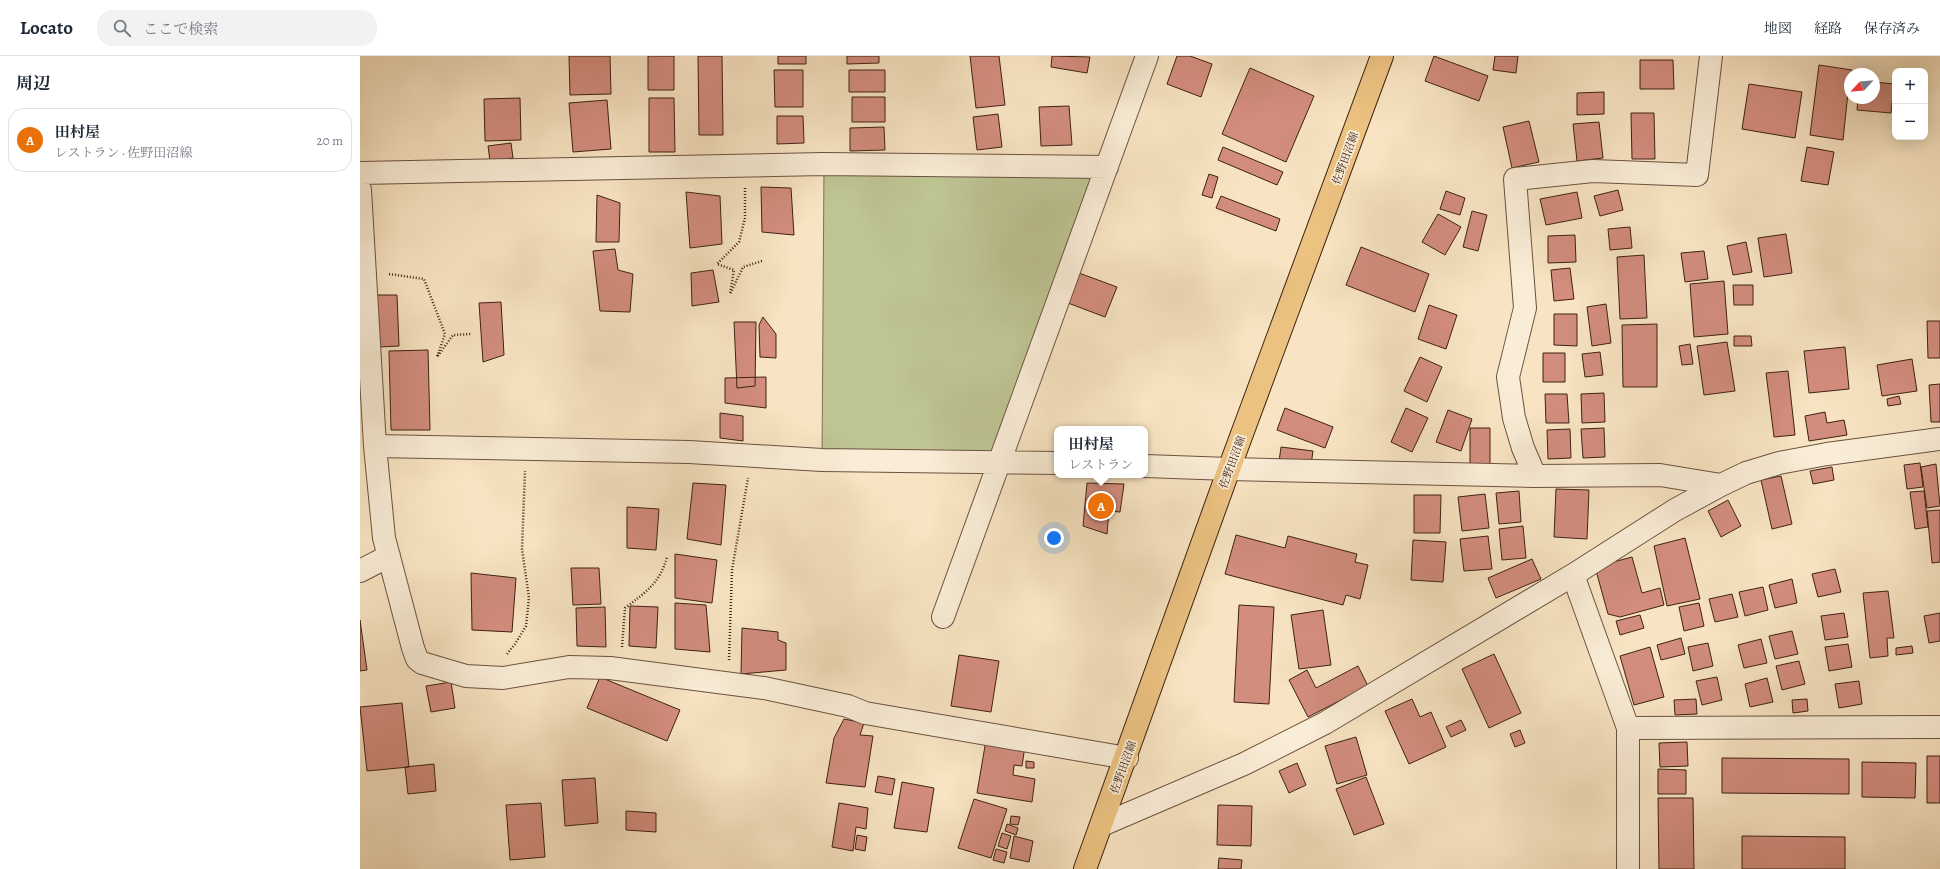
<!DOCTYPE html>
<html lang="ja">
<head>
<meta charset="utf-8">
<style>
  :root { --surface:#fff; --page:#f2f2f3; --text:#1f2937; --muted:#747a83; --line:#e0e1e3; --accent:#ea580c }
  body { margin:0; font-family:Alegreya,"Noto Serif JP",serif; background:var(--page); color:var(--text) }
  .controls { position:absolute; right:12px; top:12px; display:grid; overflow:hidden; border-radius:8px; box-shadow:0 4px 16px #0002 }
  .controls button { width:36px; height:36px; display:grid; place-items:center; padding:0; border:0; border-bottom:1px solid var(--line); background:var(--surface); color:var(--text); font:20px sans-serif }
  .compass { position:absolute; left:1484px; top:12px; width:36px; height:36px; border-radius:50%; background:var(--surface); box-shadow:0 4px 16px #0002; rotate:244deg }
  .you { position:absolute; left:694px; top:482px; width:14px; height:14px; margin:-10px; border:3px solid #fff; border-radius:50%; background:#1a73e8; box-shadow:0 0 0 6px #1a73e833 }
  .badge { display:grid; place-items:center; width:26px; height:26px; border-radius:50%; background:var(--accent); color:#fff; font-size:13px; font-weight:700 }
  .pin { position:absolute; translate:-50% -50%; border:2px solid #fff; box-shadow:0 1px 4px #0006 }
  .popup { position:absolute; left:694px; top:370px; width:94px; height:52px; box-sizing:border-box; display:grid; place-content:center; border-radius:8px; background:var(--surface); filter:drop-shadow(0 1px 3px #0005); font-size:13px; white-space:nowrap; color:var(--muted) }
  .popup b { font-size:15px; color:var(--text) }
  .popup::after { content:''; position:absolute; left:50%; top:100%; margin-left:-8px; border:8px solid transparent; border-top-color:var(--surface) }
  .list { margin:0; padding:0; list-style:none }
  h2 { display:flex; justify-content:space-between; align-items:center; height:52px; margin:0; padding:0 16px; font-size:17px }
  h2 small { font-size:13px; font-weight:400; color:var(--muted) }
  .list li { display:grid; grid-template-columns:26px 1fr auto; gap:12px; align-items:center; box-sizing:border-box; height:64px; margin:0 8px 8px; padding:0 8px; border:1px solid var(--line); border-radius:16px }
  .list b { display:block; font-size:15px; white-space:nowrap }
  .list p { margin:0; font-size:13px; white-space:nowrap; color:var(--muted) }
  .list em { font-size:13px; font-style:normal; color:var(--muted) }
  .icon { flex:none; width:22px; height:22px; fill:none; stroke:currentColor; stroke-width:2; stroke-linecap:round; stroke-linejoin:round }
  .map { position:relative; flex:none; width:1580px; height:813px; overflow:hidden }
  header { display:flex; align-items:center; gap:24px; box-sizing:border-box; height:56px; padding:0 20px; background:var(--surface); border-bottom:1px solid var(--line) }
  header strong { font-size:19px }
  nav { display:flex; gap:22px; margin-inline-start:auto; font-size:14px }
  .search { width:280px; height:36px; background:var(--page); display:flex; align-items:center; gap:10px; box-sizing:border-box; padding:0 14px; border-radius:16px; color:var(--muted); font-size:15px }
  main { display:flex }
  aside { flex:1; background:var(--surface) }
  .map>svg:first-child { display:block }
</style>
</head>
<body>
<header>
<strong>Locato</strong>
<div class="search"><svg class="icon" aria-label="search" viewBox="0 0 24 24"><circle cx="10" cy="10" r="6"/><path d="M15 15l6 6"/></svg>ここで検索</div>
<nav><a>地図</a><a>経路</a><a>保存済み</a></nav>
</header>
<main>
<aside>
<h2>周辺<small></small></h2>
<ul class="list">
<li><span class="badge" style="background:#e8710a">A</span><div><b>田村屋</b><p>レストラン · 佐野田沼線</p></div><em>20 m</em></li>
</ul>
</aside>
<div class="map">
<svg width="1580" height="813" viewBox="0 0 1580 813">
  <rect width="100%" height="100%" fill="#f8e4c2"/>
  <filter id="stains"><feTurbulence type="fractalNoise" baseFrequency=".005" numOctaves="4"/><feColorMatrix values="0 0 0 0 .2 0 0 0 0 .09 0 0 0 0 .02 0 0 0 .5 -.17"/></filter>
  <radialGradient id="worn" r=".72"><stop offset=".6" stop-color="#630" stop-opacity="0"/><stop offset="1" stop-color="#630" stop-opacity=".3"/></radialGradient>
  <path fill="#bec493" stroke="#7e7254" d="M464 108 747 111 639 406 462 404Z"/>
  <path fill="#d38d7e" stroke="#3e2114" d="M209 0H250L251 38 210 39Z
    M288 0H314V34H288Z
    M338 0H362L363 79H339Z
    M418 0H446V8H418Z
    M487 0H519V7L487 8Z
    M610 0H639L645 49 616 52Z
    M692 0 730 1 727 17 691 11Z
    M817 0H830L852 8 841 41 807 28Z
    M1074 0 1128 20 1119 45 1065 25Z
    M1135 0H1158L1156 17 1133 14Z
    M1280 4H1313L1314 33H1280Z
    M1459 9 1492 14 1490 18 1483 84 1450 79Z
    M890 12 954 40 926 106 862 78Z
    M414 14H443V51H415Z
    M489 14H525V36H489Z
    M1514 26 1534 28 1531 57 1497 54 1498 42H1514Z
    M1389 28 1442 36 1435 82 1382 73Z
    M1244 36V58L1217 59V37Z
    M492 41H525V66H492Z
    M160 42 161 84 125 85 124 43Z
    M289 42H314L315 96H289Z
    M247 44 251 93 213 96 209 47Z
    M709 50 712 89 681 90 679 51Z
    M1271 57H1294L1295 103H1272Z
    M638 58 642 91 617 94 613 61Z
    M417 60H443L444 87 417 88Z
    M1169 65 1179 106 1152 112 1143 71Z
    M1239 66 1243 102 1217 105 1213 68Z
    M524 71 525 94 490 95V72Z
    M151 87 153 102 130 105 128 90Z
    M863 91 923 116 917 129 858 104Z
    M1447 91 1474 96 1468 129 1441 125Z
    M849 118 858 121 852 142 842 139Z
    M401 131 431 132 434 179 402 176Z
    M1258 134 1263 154 1240 160 1234 140Z
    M1086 135 1105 142 1100 159 1080 153Z
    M326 136 360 140 362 188 330 192Z
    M1217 136 1222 162 1186 169 1180 143Z
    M237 139 260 147 259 186H236Z
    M861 140 920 163 916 175 856 152Z
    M1112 155 1127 159 1118 195 1103 191Z
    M1078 158 1101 171 1085 199 1062 186Z
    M1270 171 1272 192 1250 194 1248 173Z
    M1426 178 1432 217 1404 221 1398 182Z
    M1215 179 1216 206 1188 207V180Z
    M1386 186 1392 216 1373 219 1367 190Z
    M1001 191 1069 218 1055 256 986 229Z
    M255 193 258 214 273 218 270 256 240 255 233 195Z
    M1344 195 1348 223 1325 226 1321 197Z
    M1284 199 1287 262 1260 263 1257 201Z
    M1210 212 1214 243 1194 245 1191 214Z
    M353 214 359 246 332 250 331 217Z
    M719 217 757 231 745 261 708 247Z
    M1364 225 1368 278 1334 281 1330 228Z
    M1373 229H1393V249H1374Z
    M16 239H37L39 290 19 291Z
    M141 246 144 299 123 306 119 247Z
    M1246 248 1251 287 1232 290 1227 251Z
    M1069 249 1097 259 1086 293 1058 283Z
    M1194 258H1217V290L1194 289Z
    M403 261 416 278V302L400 301 399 269Z
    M1567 265H1580V302H1568Z
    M374 266H396L395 330 377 332Z
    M1297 268V331H1263L1262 269Z
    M1374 280H1391L1392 290H1374Z
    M1367 286 1375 335 1344 339 1337 290Z
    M1330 288 1333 308 1322 309 1319 290Z
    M1485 291 1489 333 1449 337 1444 295Z
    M68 294 70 374H31L29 295Z
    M1240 296 1243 319 1225 321 1222 298Z
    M1183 297H1205V326H1183Z
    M1060 301 1082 311 1067 346 1044 335Z
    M1552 303 1557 335 1522 340 1517 309Z
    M1428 315 1435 379 1414 381 1406 317Z
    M406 321V352L365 347V322Z
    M1580 328V366H1571L1569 329Z
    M1244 337 1245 366 1222 367 1221 338Z
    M1185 338H1207L1209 367H1186Z
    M1539 340 1541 348 1528 350 1527 343Z
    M925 352 973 371 965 392 917 374Z
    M1046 352 1068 362 1052 396 1031 386Z
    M1088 354 1112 363 1101 395 1076 386Z
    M1465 356 1467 367 1484 364 1487 379 1449 385 1445 360Z
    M360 357 383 360V385L360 382Z
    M1110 372H1130V411H1110Z
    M1244 372 1245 401 1223 402 1221 373Z
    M1210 373 1211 402 1188 403 1187 374Z
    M921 391 953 395 951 409 919 406Z
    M1560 407 1563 431 1547 433 1544 409Z
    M1576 408 1580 450 1567 452 1561 411Z
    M1472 411 1474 424 1453 428 1450 415Z
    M1421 420 1432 468 1412 473 1401 424Z
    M333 427 366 429 361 489 327 483Z
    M727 427 764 428 760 456 749 455 747 478 723 470Z
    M1196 433 1229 434 1227 483 1194 481Z
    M1159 435 1161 466 1139 468 1136 437Z
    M1564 435 1568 471 1555 473 1550 436Z
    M1125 438 1129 472 1102 475 1098 441Z
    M1054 439H1081L1080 477H1054Z
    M1368 444 1381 470 1361 481 1348 455Z
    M267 451 299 453 296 494 267 492Z
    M1580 454V506L1572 507 1567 455Z
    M1163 470 1166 502 1142 504 1139 473Z
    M876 479 925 492 928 480 997 498 995 506 1008 509 1000 543 986 539 983 549 865 518Z
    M1128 480 1132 513 1104 515 1100 483Z
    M1325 482 1340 543 1307 550 1294 490Z
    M1053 484 1086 486 1083 526 1051 524Z
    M315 498 357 504 352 547 315 542Z
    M1272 501 1282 537 1300 532 1304 549 1260 561 1248 558 1235 511Z
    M1172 503 1181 523 1136 542 1128 522Z
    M211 512H239L241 548 213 549Z
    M1475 513 1481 536 1458 541 1452 518Z
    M111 517 156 522 152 576 112 574Z
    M1432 523 1437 547 1415 552 1409 529Z
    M1403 531 1408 554 1385 560 1379 536Z
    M1528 535 1534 582H1527L1528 600 1510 602 1503 537Z
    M1372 538 1378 561 1355 566 1349 543Z
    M315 547 346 549 350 596 315 593Z
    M1339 547 1344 570 1324 575 1319 551Z
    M879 549 914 551 909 648 874 646Z
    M270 550 298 551 296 592 269 590Z
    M245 551 246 591 217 590 216 552Z
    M963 554 971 609 939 613 931 559Z
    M1484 557 1488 581 1465 584 1461 560Z
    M1580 557V585L1569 587 1564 560Z
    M1280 559 1284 572 1260 579 1256 565Z
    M0 564 7 614 0 615Z
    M382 572 418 576V584L426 587V614L381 618Z
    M1432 575 1438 598 1415 603 1409 580Z
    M1321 582 1325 598 1301 604 1297 589Z
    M1401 583 1407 607 1384 612 1378 589Z
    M1348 587 1353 610 1333 615 1328 591Z
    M1488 588 1492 611 1469 615 1465 591Z
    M1552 590 1553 597 1536 599V592Z
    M1290 591 1304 641 1274 649 1260 600Z
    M1134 598 1161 657 1129 672 1102 613Z
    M599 599 639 605 631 656 591 650Z
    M1439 605 1445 628 1422 634 1416 610Z
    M998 610 1008 630 948 661 929 624 947 614 956 632Z
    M240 621 320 654 307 685 227 652Z
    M1357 621 1362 644 1342 649 1336 625Z
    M1407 622 1413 646 1390 651 1385 628Z
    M1499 625 1502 648 1479 652 1475 628Z
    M91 626 95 652 71 656 66 630Z
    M1052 643 1060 661 1071 656 1086 691 1049 708 1025 655Z
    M1336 643 1337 658 1315 659 1314 644Z
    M1447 643 1448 655 1433 657 1432 644Z
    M42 647 49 711 7 715 0 651Z
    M484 663 504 667 500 679 513 680 505 731 466 727 474 682Z
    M1101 664 1106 674 1091 681 1086 671Z
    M1160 674 1165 687 1155 691 1150 678Z
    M996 681 1007 719 977 728 965 690Z
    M626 684 665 690 662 710 654 709 653 719 675 723 672 746 617 737Z
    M1327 686 1328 710 1300 711 1299 687Z
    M1567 700H1580V747H1567Z
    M1362 702 1489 703V738L1362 737Z
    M666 705 674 706V712H666Z
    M1502 706 1556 707 1555 742 1502 741Z
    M937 707 946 729 929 737 919 715Z
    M74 708 76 735 48 738 45 711Z
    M1298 713 1326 714V738H1298Z
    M518 720 535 723 532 739 515 736Z
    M1006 721 1024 768 994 779 976 733Z
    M235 722 238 767 205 770 202 724Z
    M542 726 574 732 567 776 534 772Z
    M1298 742H1333L1334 813H1299Z
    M614 743 647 753 631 802 598 792Z
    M181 747 185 801 150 804 146 749Z
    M479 747 508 752 506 773 496 771 493 795 472 791Z
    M858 749 892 750 891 790 857 789Z
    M266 755 296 757V776L266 774Z
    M651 760 660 761 658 769 650 768Z
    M647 768 658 772 656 779 645 775Z
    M642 777 651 780 647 793 638 790Z
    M497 779 507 781 505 795 495 793Z
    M654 780 673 785 669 806 650 802Z
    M1382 780 1485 781V813H1382Z
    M636 793 647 796 644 807 633 804Z
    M859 802 882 804 881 813H858Z"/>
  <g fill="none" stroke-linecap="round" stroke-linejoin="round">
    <defs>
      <path id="minor" d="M0 117 464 108 747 111
        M0 134 15 390 24 482 53 592 57 603 62 607 106 620 143 622 209 611 250 612 404 632 488 650 505 657 767 702
        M15 390 329 396 462 404 697 407
        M785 410 869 413 1175 420 1300 419 1361 429
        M1175 420 1163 392 1154 362 1148 321 1165 252 1155 123 1233 115 1337 119 1351 0
        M0 515 29 500
        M1213 519 1268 672V813
        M583 561 787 0
        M1268 672 1580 671
        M742 769 884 708 965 667 1213 519 1315 454 1361 429 1386 417 1419 407 1467 398 1580 383"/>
      <path id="major" d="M725 813 869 413 1022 0"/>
    </defs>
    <use href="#minor" stroke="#6c5240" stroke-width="24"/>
    <use href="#major" stroke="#3e2114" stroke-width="24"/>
    <path stroke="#3e2114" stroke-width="2.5" stroke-dasharray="1 2" stroke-linecap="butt" d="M385 132V162L379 186 357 208 374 214 370 238 383 211 402 205
      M29 218 64 223 85 278 77 301 93 279 111 278
      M262 591 265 552C286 536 300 527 307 501
      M147 598 155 588 166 570 169 542 162 493 165 415
      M369 604 372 514 388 422"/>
    <use href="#minor" stroke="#faedd7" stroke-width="22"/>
    <use href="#major" stroke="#ecc281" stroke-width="22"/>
  </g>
  <g text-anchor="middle" stroke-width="3.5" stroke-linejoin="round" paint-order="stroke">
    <g font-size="11" fill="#3e2114" stroke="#faedd7">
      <text transform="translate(985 102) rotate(-70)" y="4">佐野田沼線</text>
      <text transform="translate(872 406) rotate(-70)" y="4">佐野田沼線</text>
      <text transform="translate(763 711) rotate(-70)" y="4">佐野田沼線</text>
    </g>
  </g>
  <rect width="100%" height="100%" filter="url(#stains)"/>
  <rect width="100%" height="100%" fill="url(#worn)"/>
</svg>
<div class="controls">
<button>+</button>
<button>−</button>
</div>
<svg class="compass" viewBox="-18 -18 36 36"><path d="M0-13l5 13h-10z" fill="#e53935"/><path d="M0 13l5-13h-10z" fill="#747a83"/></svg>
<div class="you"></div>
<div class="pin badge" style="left:741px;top:450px;background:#e8710a">A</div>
<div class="popup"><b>田村屋</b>レストラン</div>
</div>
</main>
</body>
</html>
